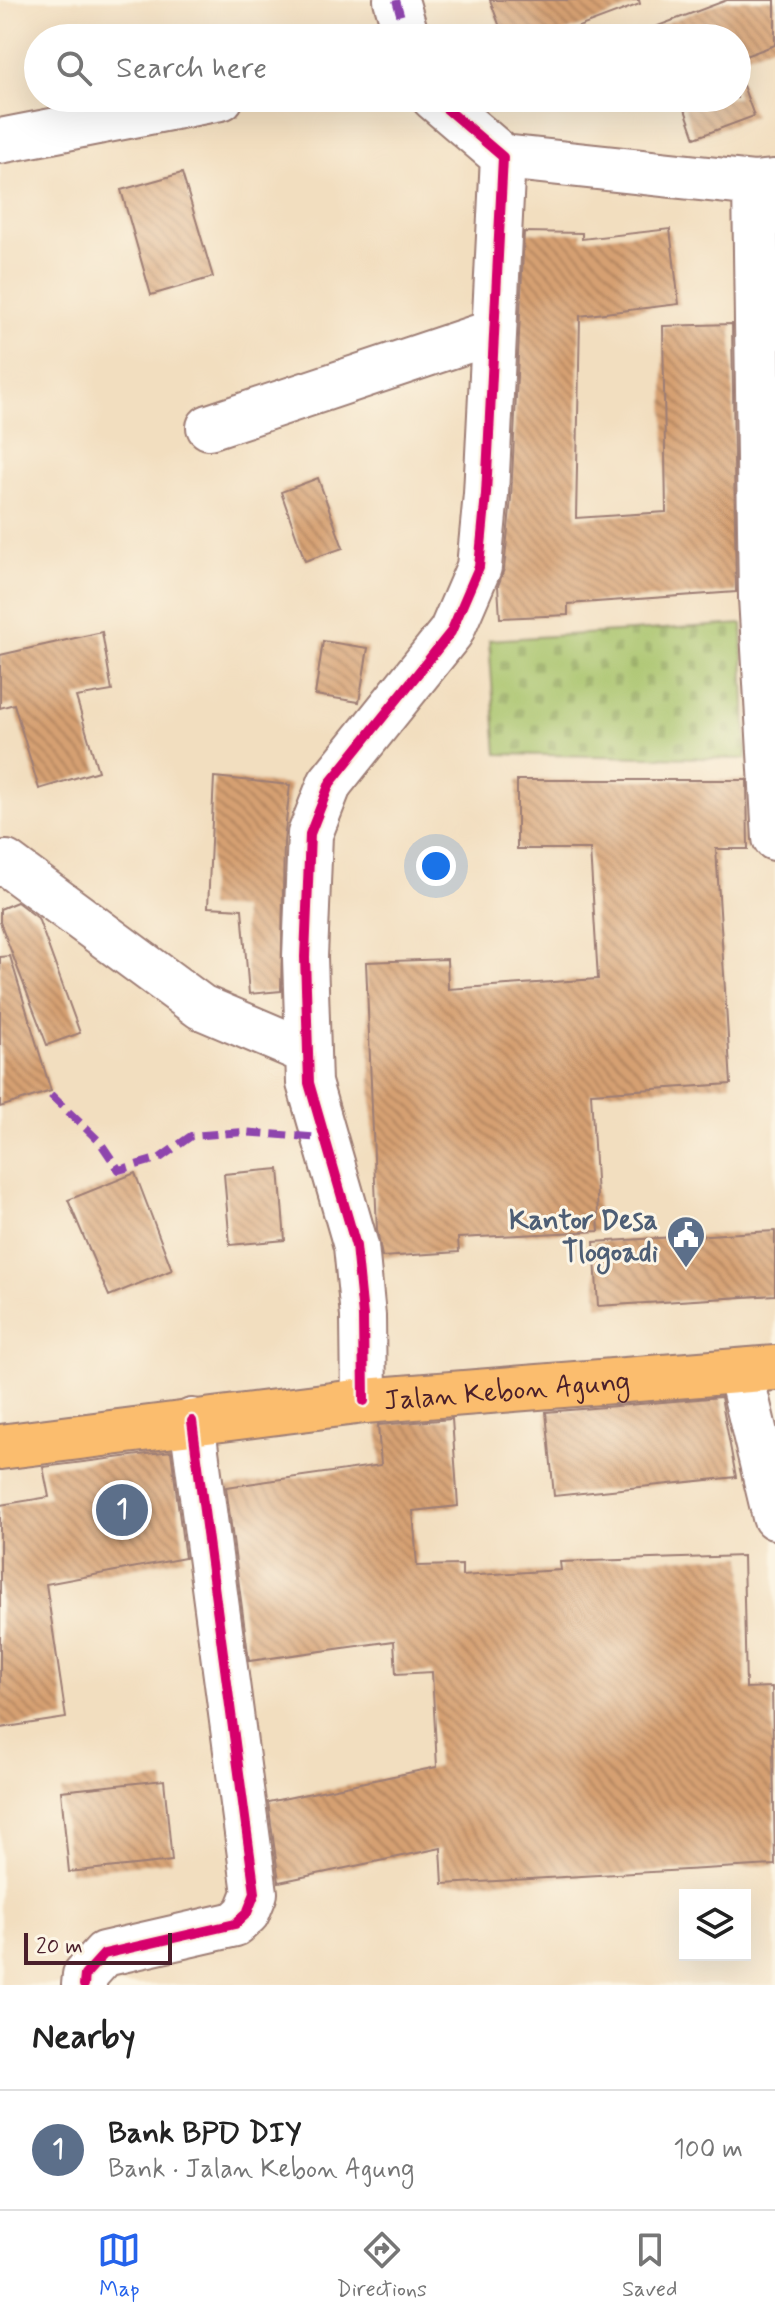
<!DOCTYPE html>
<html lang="en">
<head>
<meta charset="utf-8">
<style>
  :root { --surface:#fff; --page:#f6f6f6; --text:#222; --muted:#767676; --line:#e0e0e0; --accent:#2563eb }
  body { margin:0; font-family:Mynerve,sans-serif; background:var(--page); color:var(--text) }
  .controls { position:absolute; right:24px; bottom:24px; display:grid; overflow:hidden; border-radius:0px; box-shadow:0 8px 32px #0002 }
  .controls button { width:72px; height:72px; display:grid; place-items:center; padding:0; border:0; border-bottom:2px solid var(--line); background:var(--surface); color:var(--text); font:40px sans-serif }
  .scale { position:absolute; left:24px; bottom:20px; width:148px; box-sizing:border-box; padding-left:8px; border:4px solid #4a1f2b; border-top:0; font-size:22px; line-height:28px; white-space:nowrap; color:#4a1f2b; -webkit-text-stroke:6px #fcf5e5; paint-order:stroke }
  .you { position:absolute; left:436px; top:866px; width:28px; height:28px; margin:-20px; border:6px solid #fff; border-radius:50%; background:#1a73e8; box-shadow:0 0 0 12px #1a73e833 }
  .badge { display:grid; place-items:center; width:52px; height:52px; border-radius:50%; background:var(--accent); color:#fff; font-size:26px; font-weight:700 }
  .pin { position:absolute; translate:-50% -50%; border:4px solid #fff; box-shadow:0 2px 8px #0006 }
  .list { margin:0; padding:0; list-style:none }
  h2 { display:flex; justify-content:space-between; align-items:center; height:104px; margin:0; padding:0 32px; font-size:34px }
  h2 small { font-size:26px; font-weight:400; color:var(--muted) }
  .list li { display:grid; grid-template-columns:52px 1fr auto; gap:24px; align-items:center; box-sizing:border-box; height:120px; padding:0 32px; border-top:2px solid var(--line) }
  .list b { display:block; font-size:30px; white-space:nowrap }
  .list p { margin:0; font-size:26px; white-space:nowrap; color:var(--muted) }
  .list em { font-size:26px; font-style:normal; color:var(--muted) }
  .icon { flex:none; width:44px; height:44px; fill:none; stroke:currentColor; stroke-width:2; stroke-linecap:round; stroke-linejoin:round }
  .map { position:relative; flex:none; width:775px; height:1985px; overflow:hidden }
  .search { position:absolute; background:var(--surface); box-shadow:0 8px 32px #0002; left:24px; right:24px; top:24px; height:88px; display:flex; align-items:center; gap:20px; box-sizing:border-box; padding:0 28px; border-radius:44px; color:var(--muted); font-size:30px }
  .sheet { height:224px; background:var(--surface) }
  nav { display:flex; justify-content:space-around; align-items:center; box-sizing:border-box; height:112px; border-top:2px solid var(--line); background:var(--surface); font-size:22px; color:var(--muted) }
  nav a { display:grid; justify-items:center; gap:4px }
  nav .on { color:var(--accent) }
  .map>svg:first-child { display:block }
</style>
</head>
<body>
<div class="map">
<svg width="775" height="1985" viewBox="0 0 775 1985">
  <defs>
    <pattern id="cemetery-stones" width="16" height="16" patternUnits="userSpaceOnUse" patternTransform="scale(2)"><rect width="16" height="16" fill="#a7c36a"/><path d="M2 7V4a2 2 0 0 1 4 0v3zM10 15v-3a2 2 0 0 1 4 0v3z" fill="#91a75c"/></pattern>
    <pattern id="building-back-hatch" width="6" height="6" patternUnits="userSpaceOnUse" patternTransform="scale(2)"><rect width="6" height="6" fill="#d6a072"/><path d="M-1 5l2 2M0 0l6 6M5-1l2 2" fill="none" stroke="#b0825e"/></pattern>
  </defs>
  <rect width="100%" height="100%" fill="#fcf5e5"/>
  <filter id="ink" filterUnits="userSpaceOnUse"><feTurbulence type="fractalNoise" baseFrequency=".0125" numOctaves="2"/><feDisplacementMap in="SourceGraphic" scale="16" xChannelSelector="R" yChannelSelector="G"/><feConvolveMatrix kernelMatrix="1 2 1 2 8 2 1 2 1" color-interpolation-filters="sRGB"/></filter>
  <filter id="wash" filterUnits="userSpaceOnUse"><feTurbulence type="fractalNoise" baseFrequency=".006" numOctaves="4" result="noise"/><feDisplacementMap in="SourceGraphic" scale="32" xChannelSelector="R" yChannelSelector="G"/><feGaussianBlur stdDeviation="1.8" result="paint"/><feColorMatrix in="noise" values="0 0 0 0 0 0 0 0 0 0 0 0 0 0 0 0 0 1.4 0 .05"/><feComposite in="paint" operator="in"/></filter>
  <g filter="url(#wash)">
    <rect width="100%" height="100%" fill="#f2debf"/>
    <path fill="url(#cemetery-stones)" stroke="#78714a" stroke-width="2" d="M742 624 747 759 497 754 489 640Z"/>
    <g id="blocks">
      <path fill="url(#building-back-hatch)" d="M490 0H639L640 4 549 38H504Z
        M727 0H775V45L737 59V38H659L655 27Z
        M737 69 754 116 695 138 681 98H737Z
        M182 173 213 277 151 295 121 190Z
        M670 229 679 304 580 316 576 518 666 512 663 326 732 324 736 592 568 604V615L500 618 498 586 504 569 511 498 524 232 582 233V239Z
        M318 478 343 548 305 561 281 492Z
        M102 632 112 691 76 697 98 771 39 789 14 704 0 708V655Z
        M323 641 368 648 359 702 315 695Z
        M214 777 290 785 284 842 281 991 249 994 242 909 208 907Z
        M517 780H747L748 849H716L731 1084 591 1093 599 1231 458 1238 459 1252 382 1257 377 1230 366 962 447 959 448 989 598 979 590 849H517Z
        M17 902 38 918 80 1033 47 1045 0 922V909Z
        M10 956 51 1091 0 1107V957Z
        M279 1169 285 1240 230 1245 224 1174Z
        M135 1173 172 1270 109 1296 68 1200Z
        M775 1231V1295L598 1306 594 1242Z
        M721 1397 736 1477 554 1496 546 1412Z
        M452 1419 458 1506 413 1511 417 1566 462 1565V1576L561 1570 560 1562 743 1556 746 1688 772 1687 775 1865 443 1884 441 1848 279 1882 268 1802 437 1767 432 1672 396 1674 394 1641 249 1661 226 1487 381 1465 378 1425Z
        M171 1451 185 1558 46 1584 66 1718 0 1728V1505L49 1497 43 1467Z
        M164 1780 172 1861 69 1872 61 1791Z"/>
    </g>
  </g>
  <g filter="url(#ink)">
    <use href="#blocks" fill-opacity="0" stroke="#9e7e75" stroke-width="2"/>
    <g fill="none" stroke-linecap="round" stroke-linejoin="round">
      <defs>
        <path id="minor" d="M396 0 407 38
          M0 141 221 98
          M503 157 755 184 775 182
          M755 184 761 597 775 838
          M209 427 493 332
          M0 864 6 863 201 1007 307 1052
          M740 1371 775 1517
          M364 1401 363 1316 356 1246 309 1083 305 957 310 834 330 783 451 632 479 567 486 494 503 157 434 98
          M84 1985 85 1975 104 1954 235 1924 247 1913 255 1893 192 1421"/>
        <g id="major">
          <path id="s1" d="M0 1447 364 1401 775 1368"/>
        </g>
      </defs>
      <use href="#minor" stroke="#9e7e75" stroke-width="48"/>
      <use href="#major" stroke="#9e7e75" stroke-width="48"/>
      <use href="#minor" stroke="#fff" stroke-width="44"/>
      <use href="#major" stroke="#fbbd6e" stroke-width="44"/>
      <path stroke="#8e44ad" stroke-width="8" stroke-dasharray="16 8" stroke-linecap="butt" d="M396 0 407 38
        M51 1095 100 1142 119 1170 160 1158 191 1136 243 1132 322 1138"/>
      <defs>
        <path id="cycleway" d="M364 1401 363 1316 356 1246 309 1083 305 957 310 834 330 783 451 632 479 567 486 494 503 157 434 98
          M84 1985 85 1975 104 1954 235 1924 247 1913 255 1893 192 1421"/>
      </defs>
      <use href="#cycleway" stroke="#fcf5e5" stroke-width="15"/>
      <use href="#cycleway" stroke="#d6006c" stroke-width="10"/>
    </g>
  </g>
  <defs>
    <symbol id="civic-pin" viewBox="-11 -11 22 30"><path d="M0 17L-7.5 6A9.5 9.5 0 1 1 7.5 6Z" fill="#5c6f8a" stroke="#fcf5e5"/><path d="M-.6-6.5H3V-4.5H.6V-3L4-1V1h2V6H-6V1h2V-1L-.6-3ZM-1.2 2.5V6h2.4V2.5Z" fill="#fff"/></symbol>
  </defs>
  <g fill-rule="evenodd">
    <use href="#civic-pin" x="664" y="1213" width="44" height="60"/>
  </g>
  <g text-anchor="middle" stroke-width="6" stroke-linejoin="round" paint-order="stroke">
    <g font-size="28" font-weight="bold" fill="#4e5e75" stroke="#fcf5e5" text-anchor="end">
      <text x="658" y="1229">Kantor Desa<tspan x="658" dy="32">Tlogoadi</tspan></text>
    </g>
    <g font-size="28" fill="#4a1f2b" stroke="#fcf5e5">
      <text dy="10" stroke="none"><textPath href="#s1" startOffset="510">Jalan Kebon Agung</textPath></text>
    </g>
  </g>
</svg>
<div class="controls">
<button><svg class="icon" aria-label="layers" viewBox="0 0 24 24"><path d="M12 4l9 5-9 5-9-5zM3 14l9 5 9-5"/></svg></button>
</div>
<div class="scale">20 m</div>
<div class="you"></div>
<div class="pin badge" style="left:122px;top:1510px;background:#5c6f8a">1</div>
<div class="search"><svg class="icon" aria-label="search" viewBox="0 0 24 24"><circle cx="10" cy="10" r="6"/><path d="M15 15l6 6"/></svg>Search here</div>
</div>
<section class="sheet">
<h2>Nearby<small></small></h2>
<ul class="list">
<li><span class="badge" style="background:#5c6f8a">1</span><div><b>Bank BPD DIY</b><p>Bank · Jalan Kebon Agung</p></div><em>100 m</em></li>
</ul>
</section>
<nav>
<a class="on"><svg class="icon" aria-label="map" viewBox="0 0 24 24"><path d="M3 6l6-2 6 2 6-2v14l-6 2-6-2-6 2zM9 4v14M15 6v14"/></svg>Map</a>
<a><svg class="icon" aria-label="directions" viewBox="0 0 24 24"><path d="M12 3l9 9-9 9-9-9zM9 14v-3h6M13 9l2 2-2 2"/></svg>Directions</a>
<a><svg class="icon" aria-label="saved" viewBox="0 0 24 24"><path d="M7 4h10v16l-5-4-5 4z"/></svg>Saved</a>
</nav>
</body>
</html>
